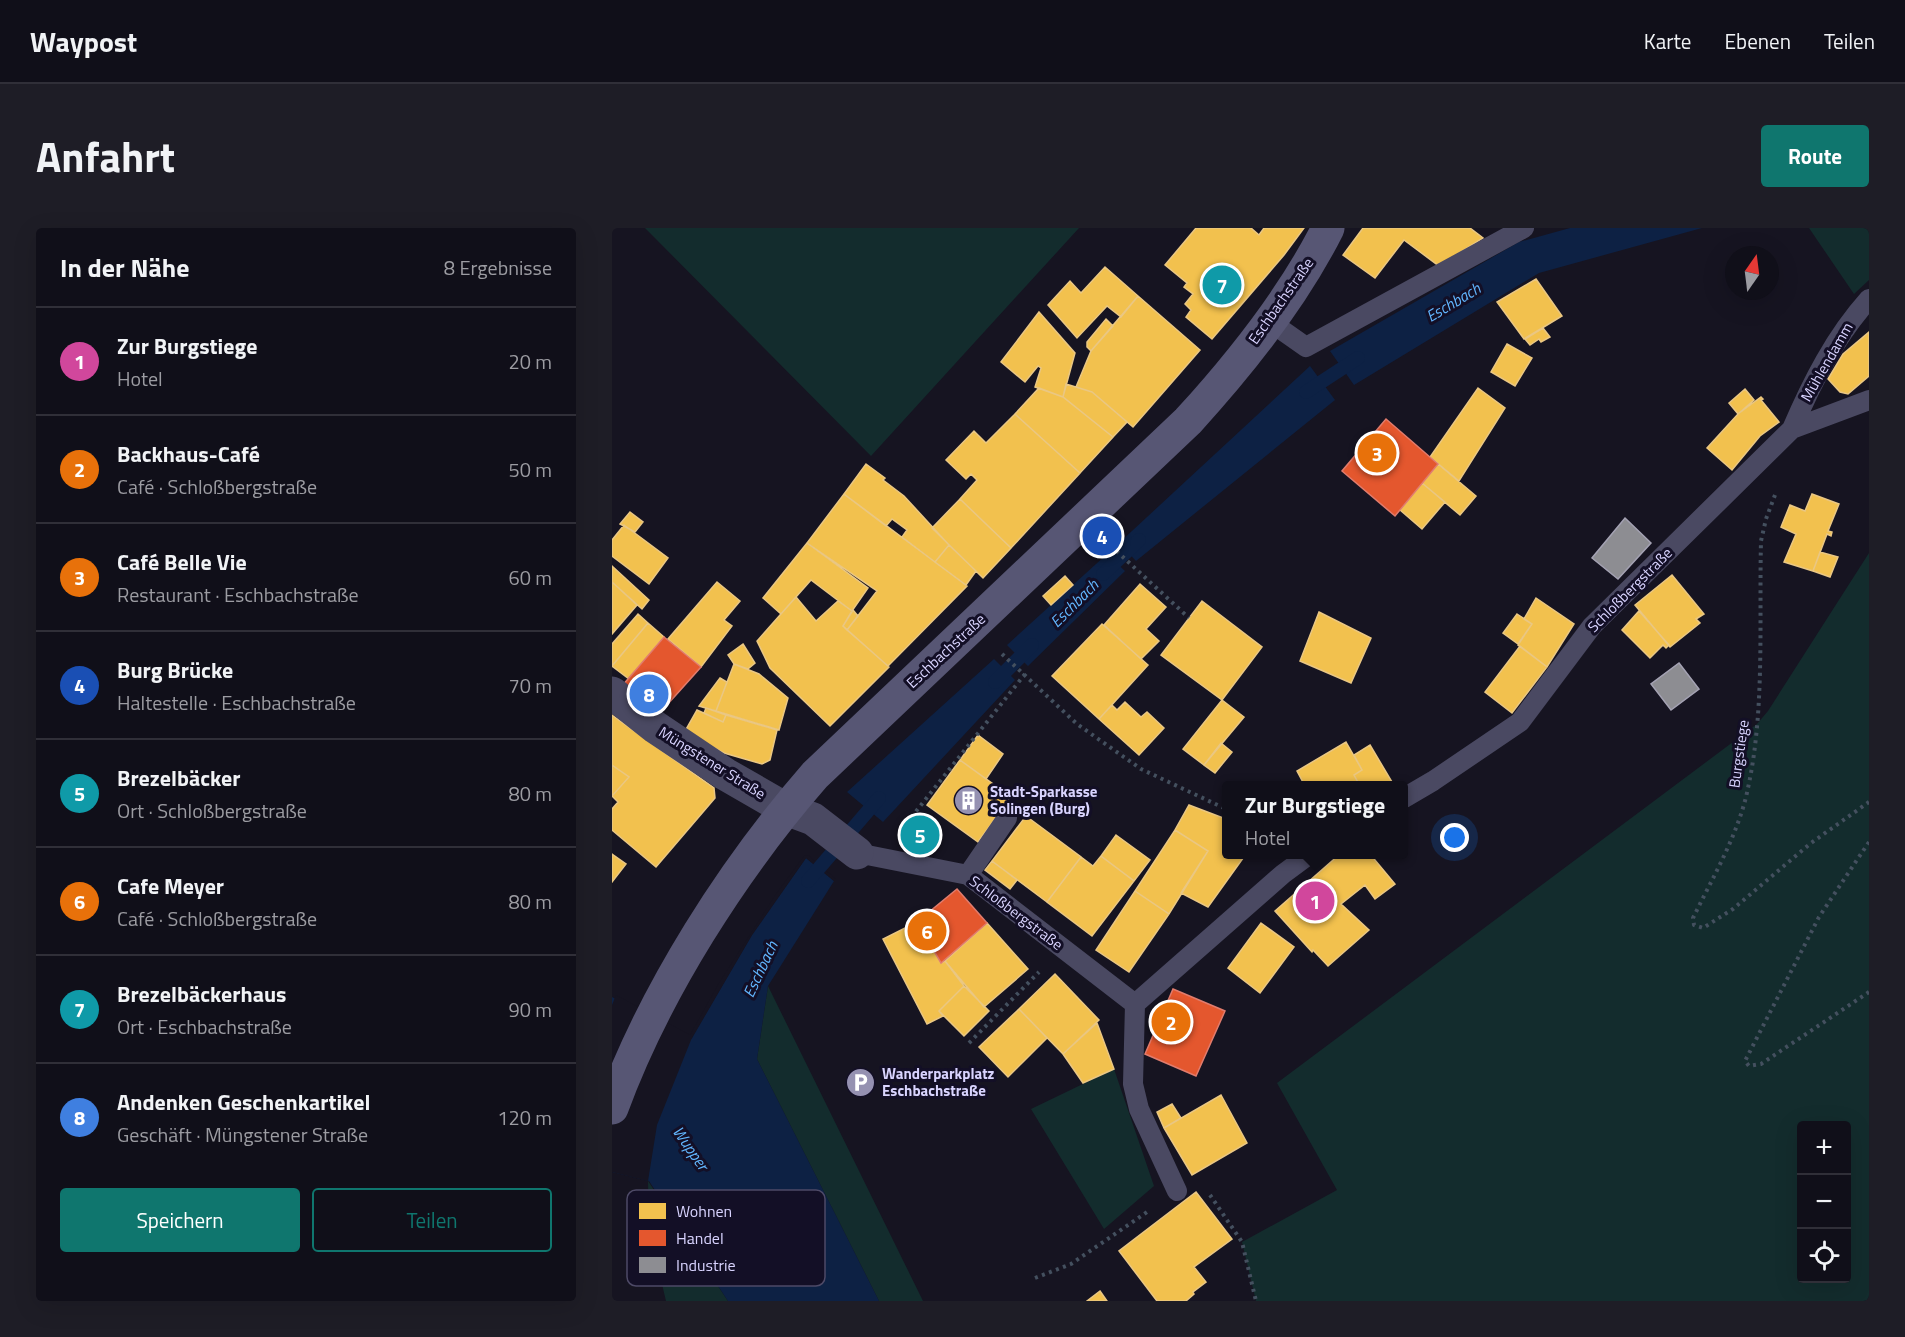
<!DOCTYPE html>
<html lang="de">
<head>
<meta charset="utf-8">
<style>
  :root { --surface:#100f19; --page:#1e1d26; --text:#f1f3f6; --muted:#9c9ca2; --line:#302f38; --accent:#0f766e }
  body { margin:0; font-family:"Titillium Web",sans-serif; background:var(--page); color:var(--text) }
  .controls { position:absolute; right:18px; bottom:18px; display:grid; overflow:hidden; border-radius:6px; box-shadow:0 6px 24px #0002 }
  .controls button { width:54px; height:54px; display:grid; place-items:center; padding:0; border:0; border-bottom:2px solid var(--line); background:var(--surface); color:var(--text); font:30px sans-serif }
  .compass { position:absolute; left:1113px; top:18px; width:54px; height:54px; border-radius:50%; background:var(--surface); box-shadow:0 6px 24px #0002; rotate:14deg }
  .you { position:absolute; left:843px; top:610px; width:21px; height:21px; margin:-15px; border:4px solid #fff; border-radius:50%; background:#1a73e8; box-shadow:0 0 0 9px #1a73e833 }
  .badge { display:grid; place-items:center; width:39px; height:39px; border-radius:50%; background:var(--accent); color:#fff; font-size:20px; font-weight:700 }
  .pin { position:absolute; translate:-50% -50%; border:3px solid #fff; box-shadow:0 2px 6px #0006 }
  .popup { position:absolute; left:610px; top:553px; width:186px; height:78px; box-sizing:border-box; display:grid; place-content:center; border-radius:6px; background:var(--surface); filter:drop-shadow(0 2px 4px #0005); font-size:20px; white-space:nowrap; color:var(--muted) }
  .popup b { font-size:22px; color:var(--text) }
  .popup::after { content:''; position:absolute; left:50%; top:100%; margin-left:-12px; border:12px solid transparent; border-top-color:var(--surface) }
  .list { margin:0; padding:0; list-style:none }
  h2 { display:flex; justify-content:space-between; align-items:center; height:78px; margin:0; padding:0 24px; font-size:26px }
  h2 small { font-size:20px; font-weight:400; color:var(--muted) }
  .list li { display:grid; grid-template-columns:39px 1fr auto; gap:18px; align-items:center; box-sizing:border-box; height:108px; padding:0 24px; border-top:2px solid var(--line) }
  .list b { display:block; font-size:22px; white-space:nowrap }
  .list p { margin:0; font-size:20px; white-space:nowrap; color:var(--muted) }
  .list em { font-size:20px; font-style:normal; color:var(--muted) }
  .actions { display:flex; gap:12px; padding:18px 24px }
  .actions a { flex:1; padding:14px 0; border:2px solid var(--accent); border-radius:6px; text-align:center; font-size:21px; color:var(--accent) }
  .actions .main { background:var(--accent); color:#fff }
  .icon { flex:none; width:33px; height:33px; fill:none; stroke:currentColor; stroke-width:2; stroke-linecap:round; stroke-linejoin:round }
  .map { position:relative; flex:none; width:1257px; height:1073px; overflow:hidden; border-radius:6px }
  header { display:flex; align-items:center; gap:36px; box-sizing:border-box; height:84px; padding:0 30px; background:var(--surface); border-bottom:2px solid var(--line) }
  header strong { font-size:28px }
  nav { display:flex; gap:33px; margin-inline-start:auto; font-size:21px }
  .intro { display:flex; align-items:center; justify-content:space-between; box-sizing:border-box; height:144px; padding:0 36px }
  h1 { margin:0; font-size:42px }
  .button { padding:15px 27px; border-radius:6px; background:var(--accent); color:#fff; font-size:21px; font-weight:700 }
  main { display:flex; gap:36px; padding:0 36px }
  aside { flex:1; background:var(--surface); border-radius:6px; box-shadow:0 6px 24px #0002 }
  .map>svg:first-child { display:block }
</style>
</head>
<body>
<header>
<strong>Waypost</strong>
<nav><a>Karte</a><a>Ebenen</a><a>Teilen</a></nav>
</header>
<div class="intro"><h1>Anfahrt</h1><a class="button">Route</a></div>
<main>
<aside>
<h2>In der Nähe<small>8 Ergebnisse</small></h2>
<ul class="list">
<li><span class="badge" style="background:#d1479c">1</span><div><b>Zur Burgstiege</b><p>Hotel</p></div><em>20 m</em></li>
<li><span class="badge" style="background:#e8710a">2</span><div><b>Backhaus-Café</b><p>Café · Schloßbergstraße</p></div><em>50 m</em></li>
<li><span class="badge" style="background:#e8710a">3</span><div><b>Café Belle Vie</b><p>Restaurant · Eschbachstraße</p></div><em>60 m</em></li>
<li><span class="badge" style="background:#1a4fb4">4</span><div><b>Burg Brücke</b><p>Haltestelle · Eschbachstraße</p></div><em>70 m</em></li>
<li><span class="badge" style="background:#0f9aa8">5</span><div><b>Brezelbäcker</b><p>Ort · Schloßbergstraße</p></div><em>80 m</em></li>
<li><span class="badge" style="background:#e8710a">6</span><div><b>Cafe Meyer</b><p>Café · Schloßbergstraße</p></div><em>80 m</em></li>
<li><span class="badge" style="background:#0f9aa8">7</span><div><b>Brezelbäckerhaus</b><p>Ort · Eschbachstraße</p></div><em>90 m</em></li>
<li><span class="badge" style="background:#3f7fe0">8</span><div><b>Andenken Geschenkartikel</b><p>Geschäft · Müngstener Straße</p></div><em>120 m</em></li>
</ul>
<div class="actions"><a class="main">Speichern</a><a>Teilen</a></div>
</aside>
<div class="map">
<svg width="1257" height="1073" viewBox="0 0 1257 1073">
  <rect width="100%" height="100%" fill="#161421"/>
  <path fill="#132c2d" fill-rule="evenodd" d="M33 0H467L259 228Z
    M1197 0H1257V52L1242 66Z
    M1257 325V1073H644L630 1014 725 962 665 855 1145 496 1156 483ZM1190 898H1234V1050H1190Z
    M156 758 311 1073H267L145 831Z
    M502 841 542 958 492 1001 419 881Z
    M36 953 116 1073H54L37 1001Z"/>
  <path fill="#0d2144" d="M958 0H1090L927 45 742 157 718 123 907 14Z
    M698 138 723 172 524 333 507 315Z
    M495 326 513 343 416 438 395 417Z
    M382 431 403 452 271 594 235 564Z
    M194 630 222 653 156 758 145 831 267 1073H116L37 953 0 944V769L79 811 140 707Z"/>
  <path fill="#161421" d="M196 627 224 651 222 653 194 630 140 707 79 812 45 897 36 953 0 944V777L4 767 78 807 107 755 164 666 192 628Z"/>
  <path fill="#f2c14e" stroke="#eac783" stroke-width="1.5" d="M584 0H639L647 7 652 0H692L672 27 600 111 574 89 579 82 573 76 581 66 572 59 575 55 553 37Z
    M751 0H858L871 10 827 38 792 12 763 50 731 27Z
    M493 39 526 68 509 89 495 78 465 110 436 77 458 53 469 65Z
    M924 51 950 88 912 111 885 74Z
    M526 68 588 122 521 199 480 164 464 159 479 123Z
    M427 84 463 125 451 169 423 159 429 140 426 138 413 154 389 134Z
    M494 91 501 98 479 123 475 119V114Z
    M931 100 938 109 929 114 927 111 918 117 913 111Z
    M1257 104V148L1236 166 1228 164 1216 151 1231 126Z
    M895 116 920 130 903 158 879 144Z
    M454 156 480 164 515 194 501 209 451 169Z
    M427 160 451 169 501 209 468 245 403 186Z
    M866 160 893 180 847 253 818 229Z
    M1133 161 1142 172 1126 186 1117 175Z
    M1149 169 1151 171 1149 172 1167 194 1148 208 1120 242 1095 220 1126 186Z
    M403 186 468 245 399 320 348 271 365 252 359 246 354 251 334 232 362 203 374 215Z
    M254 236 273 250 271 252 292 268 337 317 323 334 290 309 295 302 280 291 274 298 232 266Z
    M826 236 864 268 848 287 810 255Z
    M810 255 833 274 810 301 788 282Z
    M232 266 355 358 276 438 235 402 265 363 195 315Z
    M1200 266 1227 276 1216 303 1220 304 1219 308 1215 306 1201 343 1172 334 1184 306 1169 299 1178 277 1193 283Z
    M348 271 399 320 371 350 320 300Z
    M18 284 31 294 23 304 8 296Z
    M12 297 56 330 37 356 0 328V312Z
    M195 315 256 360 240 383 199 352 169 386 151 370Z
    M337 317 364 343 354 357 323 334Z
    M1208 324 1226 329 1218 349 1201 343Z
    M0 338 37 372 30 381 0 354Z
    M1060 347 1092 386 1084 391 1088 395 1058 419 1023 377Z
    M453 348 461 357 439 377 431 368Z
    M0 354 25 377 0 406Z
    M105 354 128 373 112 392 120 398 89 439 56 411Z
    M528 356 554 379 534 401 547 413 529 431 492 397Z
    M184 369 204 393 226 373 240 383 231 398 277 439 218 498 158 440 145 413Z
    M924 370 962 396 935 439 906 417 920 396 912 391Z
    M590 373 650 419 610 472 549 427Z
    M241 382 246 388 235 402 231 398Z
    M1027 383 1057 417 1054 420 1051 417 1038 430 1010 402Z
    M707 384 759 410 739 455 688 433Z
    M26 386 36 395 0 438V416Z
    M905 386 920 396 906 416 891 405Z
    M36 395 52 409 17 451 0 438Z
    M490 396 536 437 487 491 440 448Z
    M131 416 143 435 136 441 122 436 116 427Z
    M908 418 935 439 900 485 873 464Z
    M122 436 147 446 176 470 167 502 104 483Z
    M108 450 115 454 104 483 87 478Z
    M610 472 632 489 592 537 571 521Z
    M513 474 529 489 535 484 552 500 527 527 487 491 500 477 505 482Z
    M94 480 114 487 111 494 92 485Z
    M85 482 111 494 114 487 165 502 158 532 150 536 112 525 72 505Z
    M0 487 102 560 103 570 44 639 0 602V581L6 574 0 568 17 549 0 537Z
    M366 507 391 526 374 551 348 532Z
    M734 514 750 542 742 547 748 558H693L685 543Z
    M609 515 620 524 603 545 592 537Z
    M758 517 780 554 774 558H748L742 547 750 542 742 527Z
    M348 532 399 569 366 614 315 577Z
    M0 537 17 549 0 568Z
    M577 577 614 591V626H634L596 679 569 665 596 623 563 602Z
    M414 588 469 629 435 674 380 633Z
    M563 602 596 623 557 686 523 663Z
    M504 607 538 632 522 653 489 628Z
    M0 626 14 636 0 654Z
    M728 626H758L783 656 763 671 753 657 729 676 757 702 716 738 701 722 700 724 663 683Z
    M489 628 522 653 480 708 435 674 469 629 481 638Z
    M380 633 405 652 398 661 373 642Z
    M523 663 557 686 517 744 484 722Z
    M305 694 329 735 333 733 352 758 327 783 331 788 315 796 271 711Z
    M375 695 416 741 372 779 333 733Z
    M649 695 682 719 648 765 616 740Z
    M443 746 487 792 451 826 407 781Z
    M352 758 377 783 352 808 327 783Z
    M407 781 435 810 396 849 367 819Z
    M485 795 502 841 471 855 451 826Z
    M609 867 635 915 580 947 552 900Z
    M560 876 569 890 552 900 545 884Z
    M584 964 620 1011 582 1039 594 1054 581 1064 582 1066 574 1073H545L507 1023Z
    M488 1063 495 1073H475Z"/>
  <path fill="#e4572e" stroke="#e17c6d" stroke-width="1.5" d="M774 191 826 236 783 288 730 243Z
    M52 409 89 439 46 487 10 458Z
    M345 661 375 695 329 735 305 694Z
    M561 761 613 783 584 848 533 826Z"/>
  <path fill="#8d8d92" stroke="#a4a2b3" stroke-width="1.5" d="M1013 290 1039 315 1006 351 980 330Z
    M1067 435 1087 461 1059 482 1039 456Z"/>
  <g fill="none" stroke-linecap="round" stroke-linejoin="round">
    <path stroke="#0d2144" stroke-width="14" d="M694 164 746 130
      M491 346 527 312
      M383 454 420 417
      M196 653 267 570"/>
    <path stroke="#44505f" stroke-width="4" stroke-dasharray="3 4.5" stroke-linecap="butt" d="M1163 267 1154 291 1149 313C1147 393 1153 482 1136 560 1127 605 1101 649 1081 690L1082 697 1091 700 1121 681 1199 615 1257 574
      M499 318 577 390
      M390 426 465 496 529 541 614 581
      M290 601 413 446
      M1257 614 1207 689 1133 833 1137 838 1149 836 1257 764
      M357 815 427 744
      M598 967 630 1014 644 1073
      M423 1050 459 1036 538 982"/>
    <path stroke="#4a4962" stroke-width="20" d="M657 93 694 119 912 0
      M1180 201C1200 154 1223 109 1257 71
      M792 570 821 553 908 494 980 398 1180 201 1257 172
      M245 625 356 647 523 776
      M356 647 395 590
      M565 963 527 881 521 856 523 776 671 646 698 626"/>
    <path stroke="#4a4962" stroke-width="33" d="M0 465 43 499 113 546 174 581 201 591 245 625"/>
    <path stroke="#575674" stroke-width="33" d="M0 880C43 763 121 641 203 547L576 193C629 135 681 70 716 0"/>
  </g>
  <defs>
    <symbol id="building-disc" viewBox="-11 -11 22 22"><circle r="9.5" fill="#9591b1" stroke="#130f26"/><path d="M-4-6H4V6H1V3H-1V6H-4ZM-2.5-4.3h1.7v1.8h-1.7ZM.8-4.3h1.7v1.8H.8ZM-2.5-1h1.7V.8h-1.7ZM.8-1h1.7V.8H.8Z" fill="#fff"/></symbol>
    <symbol id="parking-disc" viewBox="-11 -11 22 22"><circle r="9.5" fill="#9591b1" stroke="#130f26"/><path d="M-3.5-5.5H1a3.5 3.5 0 0 1 0 7H-1V5.5H-3.5ZM-1-3.4V-.6H.8a1.4 1.4 0 0 0 0-2.8Z" fill="#fff"/></symbol>
  </defs>
  <g fill-rule="evenodd">
    <use href="#building-disc" x="340" y="556" width="33" height="33"/>
    <use href="#parking-disc" x="232" y="838" width="33" height="33"/>
  </g>
  <g text-anchor="middle" stroke-width="6" stroke-linejoin="round" paint-order="stroke">
    <g font-size="15" fill="#d9d4ff" stroke="#130f26">
      <text transform="translate(669 73) rotate(-55)" y="5">Eschbachstraße</text>
      <text transform="translate(1215 134) rotate(-60)" y="5">Mühlendamm</text>
      <text transform="translate(1018 362) rotate(-45)" y="5">Schloßbergstraße</text>
      <text transform="translate(334 423) rotate(-43)" y="5">Eschbachstraße</text>
      <text transform="translate(1127 526) rotate(-82)" y="5">Burgstiege</text>
      <text transform="translate(100 535) rotate(32)" y="5">Müngstener Straße</text>
      <text transform="translate(404 685) rotate(37)" y="5">Schloßbergstraße</text>
    </g>
    <g font-size="15" font-weight="bold" fill="#d9d4ff" stroke="#130f26" text-anchor="start">
      <text x="378" y="569">Stadt-Sparkasse<tspan x="378" dy="17">Solingen (Burg)</tspan></text>
      <text x="270" y="851">Wanderparkplatz<tspan x="270" dy="17">Eschbachstraße</tspan></text>
    </g>
    <g font-size="16" font-style="italic" fill="#62b6ff" stroke="#130f26">
      <text transform="translate(841 74) rotate(-31)" y="6">Eschbach</text>
      <text transform="translate(462 375) rotate(-45)" y="6">Eschbach</text>
      <text transform="translate(148 741) rotate(-65)" y="6">Eschbach</text>
      <text transform="translate(79 920) rotate(55)" y="6">Wupper</text>
    </g>
  </g>
  <rect x="15" y="962" width="198" height="96" rx="9" fill="#130f26" stroke="#4e4a67" stroke-width="1.5"/>
  <rect x="27" y="975" width="27" height="16" fill="#f2c14e"/>
  <rect x="27" y="1002" width="27" height="16" fill="#e4572e"/>
  <rect x="27" y="1029" width="27" height="16" fill="#8d8d92"/>
  <g font-size="16" fill="#d9d4ff">
    <text x="64" y="989">Wohnen</text>
    <text x="64" y="1016">Handel</text>
    <text x="64" y="1043">Industrie</text>
  </g>
</svg>
<div class="controls">
<button>+</button>
<button>−</button>
<button><svg class="icon" aria-label="locate" viewBox="0 0 24 24"><circle cx="12" cy="12" r="6"/><path d="M12 2v4M12 18v4M2 12h4M18 12h4"/></svg></button>
</div>
<svg class="compass" viewBox="-18 -18 36 36"><path d="M0-13l5 13h-10z" fill="#e53935"/><path d="M0 13l5-13h-10z" fill="#9c9ca2"/></svg>
<div class="you"></div>
<div class="pin badge" style="left:703px;top:673px;background:#d1479c">1</div>
<div class="popup"><b>Zur Burgstiege</b>Hotel</div>
<div class="pin badge" style="left:559px;top:794px;background:#e8710a">2</div>
<div class="pin badge" style="left:765px;top:225px;background:#e8710a">3</div>
<div class="pin badge" style="left:490px;top:308px;background:#1a4fb4">4</div>
<div class="pin badge" style="left:308px;top:607px;background:#0f9aa8">5</div>
<div class="pin badge" style="left:315px;top:703px;background:#e8710a">6</div>
<div class="pin badge" style="left:610px;top:57px;background:#0f9aa8">7</div>
<div class="pin badge" style="left:37px;top:466px;background:#3f7fe0">8</div>
</div>
</main>
</body>
</html>
